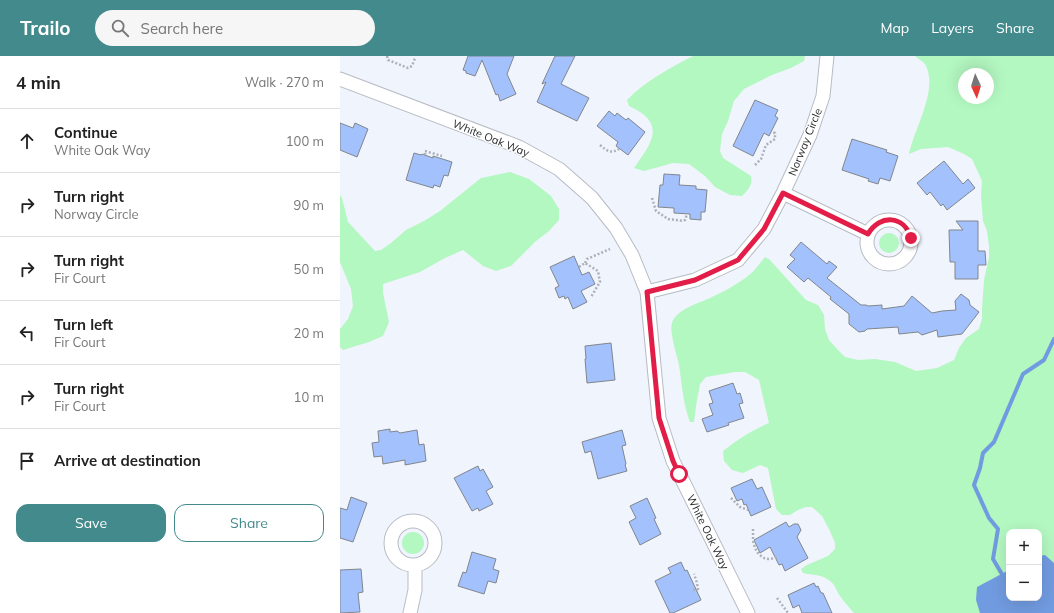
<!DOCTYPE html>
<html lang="en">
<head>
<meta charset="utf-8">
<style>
  :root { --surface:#fff; --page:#f6f6f6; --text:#222; --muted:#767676; --line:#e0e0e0; --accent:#428a8c }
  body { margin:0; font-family:Mulish,sans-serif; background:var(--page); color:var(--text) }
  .controls { position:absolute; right:12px; bottom:12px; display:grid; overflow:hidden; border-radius:8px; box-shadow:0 4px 16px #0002 }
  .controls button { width:36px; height:36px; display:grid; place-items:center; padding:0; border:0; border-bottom:1px solid var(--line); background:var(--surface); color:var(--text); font:20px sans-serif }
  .compass { position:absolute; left:618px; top:12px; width:36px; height:36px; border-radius:50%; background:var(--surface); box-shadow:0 4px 16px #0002; rotate:176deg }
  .stop { position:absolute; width:12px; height:12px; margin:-9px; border:3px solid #e11d48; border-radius:50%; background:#fff }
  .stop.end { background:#e11d48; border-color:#fff; box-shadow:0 1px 4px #0008 }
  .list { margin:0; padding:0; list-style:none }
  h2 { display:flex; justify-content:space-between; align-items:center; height:52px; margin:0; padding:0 16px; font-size:17px }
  h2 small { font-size:13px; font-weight:400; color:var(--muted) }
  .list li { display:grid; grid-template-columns:26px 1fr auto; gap:12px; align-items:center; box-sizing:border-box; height:64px; padding:0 16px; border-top:1px solid var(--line) }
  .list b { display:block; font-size:15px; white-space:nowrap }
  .list p { margin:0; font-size:13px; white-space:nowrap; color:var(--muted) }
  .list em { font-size:13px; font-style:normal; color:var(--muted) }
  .actions { display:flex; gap:8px; padding:12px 16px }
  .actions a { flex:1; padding:9px 0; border:1px solid var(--accent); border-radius:12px; text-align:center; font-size:14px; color:var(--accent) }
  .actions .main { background:var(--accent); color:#fff }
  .icon { flex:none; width:22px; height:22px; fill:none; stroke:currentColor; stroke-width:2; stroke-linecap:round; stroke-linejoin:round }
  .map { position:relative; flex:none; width:714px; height:557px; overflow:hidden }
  header { display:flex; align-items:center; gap:24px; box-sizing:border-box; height:56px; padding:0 20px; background:var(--accent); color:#fff }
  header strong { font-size:19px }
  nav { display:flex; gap:22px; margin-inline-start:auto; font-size:14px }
  .search { width:280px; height:36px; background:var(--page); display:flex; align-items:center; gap:10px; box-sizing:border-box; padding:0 14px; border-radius:22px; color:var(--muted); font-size:15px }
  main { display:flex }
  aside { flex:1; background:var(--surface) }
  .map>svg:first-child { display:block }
</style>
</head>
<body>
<header>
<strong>Trailo</strong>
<div class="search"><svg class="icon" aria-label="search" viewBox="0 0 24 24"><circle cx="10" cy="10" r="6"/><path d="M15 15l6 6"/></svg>Search here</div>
<nav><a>Map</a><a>Layers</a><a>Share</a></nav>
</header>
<main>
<aside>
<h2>4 min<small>Walk · 270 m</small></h2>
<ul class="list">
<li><svg class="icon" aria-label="ahead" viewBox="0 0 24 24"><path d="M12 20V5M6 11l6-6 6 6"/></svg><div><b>Continue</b><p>White Oak Way</p></div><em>100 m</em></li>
<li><svg class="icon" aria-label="right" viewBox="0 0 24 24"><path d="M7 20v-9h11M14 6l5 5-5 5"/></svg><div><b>Turn right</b><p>Norway Circle</p></div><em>90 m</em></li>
<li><svg class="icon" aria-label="right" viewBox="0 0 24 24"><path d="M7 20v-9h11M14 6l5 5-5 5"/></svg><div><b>Turn right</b><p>Fir Court</p></div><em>50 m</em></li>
<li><svg class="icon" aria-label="left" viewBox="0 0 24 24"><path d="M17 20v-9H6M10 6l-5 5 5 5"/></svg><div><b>Turn left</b><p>Fir Court</p></div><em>20 m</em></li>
<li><svg class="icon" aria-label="right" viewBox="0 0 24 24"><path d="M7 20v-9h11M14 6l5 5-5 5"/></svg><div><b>Turn right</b><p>Fir Court</p></div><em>10 m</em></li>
<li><svg class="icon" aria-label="arrive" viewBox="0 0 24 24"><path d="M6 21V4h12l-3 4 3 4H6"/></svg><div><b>Arrive at destination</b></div></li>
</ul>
<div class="actions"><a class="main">Save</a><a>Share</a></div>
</aside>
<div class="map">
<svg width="714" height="557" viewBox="0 0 714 557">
  <rect width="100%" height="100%" fill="#f0f4fd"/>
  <path fill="#b3f7c1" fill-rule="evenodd" d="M353 0H465L464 5 451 12 432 19 404 33 394 45 388 65 382 78 380 95 383 102 411 120C413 129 408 134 402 140L390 139 375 131 365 120 349 108 333 107 304 115 294 112C306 94 326 73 300 56 297 54 293 52 289 50L287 44C305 25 330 12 353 0Z
    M575 0H714V557H514C509 551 504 546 500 540 496 534 495 527 487 523 480 518 471 519 463 517L461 513 467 509 488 500 495 493V487L490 475 482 460 472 451H466L458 454 450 459H442L436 453 428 412 420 409 403 417 392 414 384 405 383 395C397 384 412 374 429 367L419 324 405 316H395L366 321 360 328 356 350 354 366H350C343 348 342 329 339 309 337 300 329 275 332 267 336 253 360 247 372 241 383 236 394 230 404 223 413 217 419 209 425 201L430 204 466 244 478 249 484 259 485 273 489 284 498 294 505 301 518 304 535 303 555 306 576 315 597 312 614 304 619 292 626 282 639 273 642 263V253L644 224 649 201V190L647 175 643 165 641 139 642 125 632 103 624 98 608 91 581 93 569 98C574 73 598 35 586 10 585 6 578 3 575 0ZM624 18H648V42H624ZM669 476H699V542H669Z
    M170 116 189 123 211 140 219 153V164L209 175 196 185 171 210 156 215 143 210 123 194 105 202 80 216 43 228V237L49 266 43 280 29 286 3 294 0 291V273L8 263 13 250 11 233 0 206V139L2 142 8 166 35 195 41 194 51 187 66 174 84 165 100 155 141 122Z
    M539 187a10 10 0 1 1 20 0a10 10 0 1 1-20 0Z
    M62 487a11 11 0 1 1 22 0a11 11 0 1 1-22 0Z"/>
  <path fill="#719be0" d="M705 499 714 507V557H640L636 544 637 531 669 514V542H699V500Z"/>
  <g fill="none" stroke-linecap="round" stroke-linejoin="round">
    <path stroke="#719be0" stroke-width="4" d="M669 530 653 503 658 473 649 462 634 429 640 412 643 397 654 386 683 318 704 304 714 283"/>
  </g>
  <path fill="#a3c2fd" stroke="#81858c" d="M128 0H174L167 18 176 38 160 45 158 38 156 39 142 4 135 20 126 17V15L123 14Z
    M215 0H235L221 28 249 42 237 65 197 46 206 26 202 28Z
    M415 44 438 54 435 60 438 62 429 80 424 77 413 100 393 90Z
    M269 55 275 60 277 57 286 64 288 62 305 76 288 99 276 90 278 86 257 70Z
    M0 67 13 72 15 67 28 73 17 101 0 94Z
    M512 83 547 94 546 96 558 100 550 125 540 122 538 128 528 125 529 123 502 114Z
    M74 97 81 99 82 98 93 102V100L112 106 108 120 104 119 100 131 94 129 93 132 66 124Z
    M604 105 623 128 628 123 635 132 607 154 603 148 601 150 590 136 587 139 577 127Z
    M324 118 340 119 339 129 356 130V133L367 134 365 156H361V164L350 163V158L334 157V152L318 151 320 129H323Z
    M616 165H638V195H645L646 209H638V223H615V206H610L609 174H623Z
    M461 186 487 208 489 205 497 211 487 222 521 249H526L528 250 542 249V253L564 250 572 240 592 257 602 255 616 254 615 245 621 238 629 244 630 249 639 256 622 278 598 281 597 274 582 279 578 276 559 278 558 271 527 273 525 275 519 276 509 268V258L490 243 491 241 468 222 464 226 447 211 455 203 450 199Z
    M234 200 242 219 249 216 255 228 241 235 247 246 233 253 228 241 225 243 224 240 219 242 215 232 219 230 210 211Z
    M271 287 275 324 247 327 245 303H246L245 290Z
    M393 327 397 338 400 337 403 347 399 348 404 362 388 367 389 369 367 376 362 363 373 359 369 348 373 347 369 335Z
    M50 373V376L57 375 60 377 77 374 79 389 84 388 86 405 65 409V404L43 408 42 400 34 401 32 387 39 386 38 375Z
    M282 374 286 389 282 390 286 408 285 409 287 415 258 423 251 395 245 397 242 386Z
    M138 410 140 415 143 413 153 431 146 435 153 448 139 455 138 452 132 455 114 422Z
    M412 423 417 433 422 431 431 451 411 460 406 448 404 449 402 443 397 445 391 432Z
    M11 441 27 447 13 486 0 482V452L7 454Z
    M307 442 316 462 314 463 321 478 300 489 289 466 296 462 290 450Z
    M446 466 449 471 454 468H458L461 474 457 481 468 502 445 515 442 508 439 509 430 491 420 497 414 484Z
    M132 496 156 503 153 513 159 515 156 527 148 525 144 538 118 530 123 516 126 517Z
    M341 506 345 515 347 514 361 544 333 557H330L315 525 331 517 328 512Z
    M21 513 23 536 18 537 20 556 0 557V514Z
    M474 527 476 531 478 530 481 537H483L492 557H462L459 549 453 552 448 539Z"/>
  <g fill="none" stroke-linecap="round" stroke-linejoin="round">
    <defs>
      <path id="minor" d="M0 23 179 91 219 113 252 142 276 172 292 199 307 236 319 362 333 405 408 557
        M443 137 528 178
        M527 186a22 22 0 1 1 44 0a22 22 0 1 1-44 0Z
        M307 236 355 224 398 204 424 173 443 137 470 79 483 40 487 0
        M51 487a22 22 0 1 1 44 0a22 22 0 1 1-44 0Z
        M70 557 75 534V509"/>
    </defs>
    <use href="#minor" stroke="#b7bbc3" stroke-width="15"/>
    <path stroke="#adb0b7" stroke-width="2.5" stroke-dasharray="2 2" stroke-linecap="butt" d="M47 0 48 4 68 12 72 10 75 2
      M260 89C267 95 271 98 279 93
      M85 99V95L102 100
      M415 109 421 103 426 89 435 83V77L431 76
      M312 142 316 155 328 163 343 165 345 164 347 158
      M245 207 247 203 270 193
      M239 211 245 207 258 215 260 226 251 241
      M391 442 400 451 408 454
      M413 473C413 476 413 480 413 483 414 496 424 509 438 500
      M353 534 358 533 357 527 354 518
      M437 542 448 557"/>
    <use href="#minor" stroke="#fff" stroke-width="13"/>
  </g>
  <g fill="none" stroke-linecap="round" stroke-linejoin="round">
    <path stroke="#e11d48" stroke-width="5" d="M339 418 333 405 319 362 307 236 355 224 398 204 424 173 443 137 528 178C540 158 564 159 571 182"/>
  </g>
  <g text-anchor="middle" stroke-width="3" stroke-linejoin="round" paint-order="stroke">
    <g font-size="11" fill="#292b2e" stroke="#fff">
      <text transform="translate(151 82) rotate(22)" y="4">White Oak Way</text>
      <text transform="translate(465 86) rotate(-68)" y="4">Norway Circle</text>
      <text transform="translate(368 476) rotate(64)" y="4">White Oak Way</text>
    </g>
  </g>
</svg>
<div class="controls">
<button>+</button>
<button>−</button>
</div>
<svg class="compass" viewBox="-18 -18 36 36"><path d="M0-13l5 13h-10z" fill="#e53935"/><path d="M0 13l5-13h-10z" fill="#767676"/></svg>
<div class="stop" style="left:339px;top:418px"></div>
<div class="stop end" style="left:571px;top:182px"></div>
</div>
</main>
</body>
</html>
